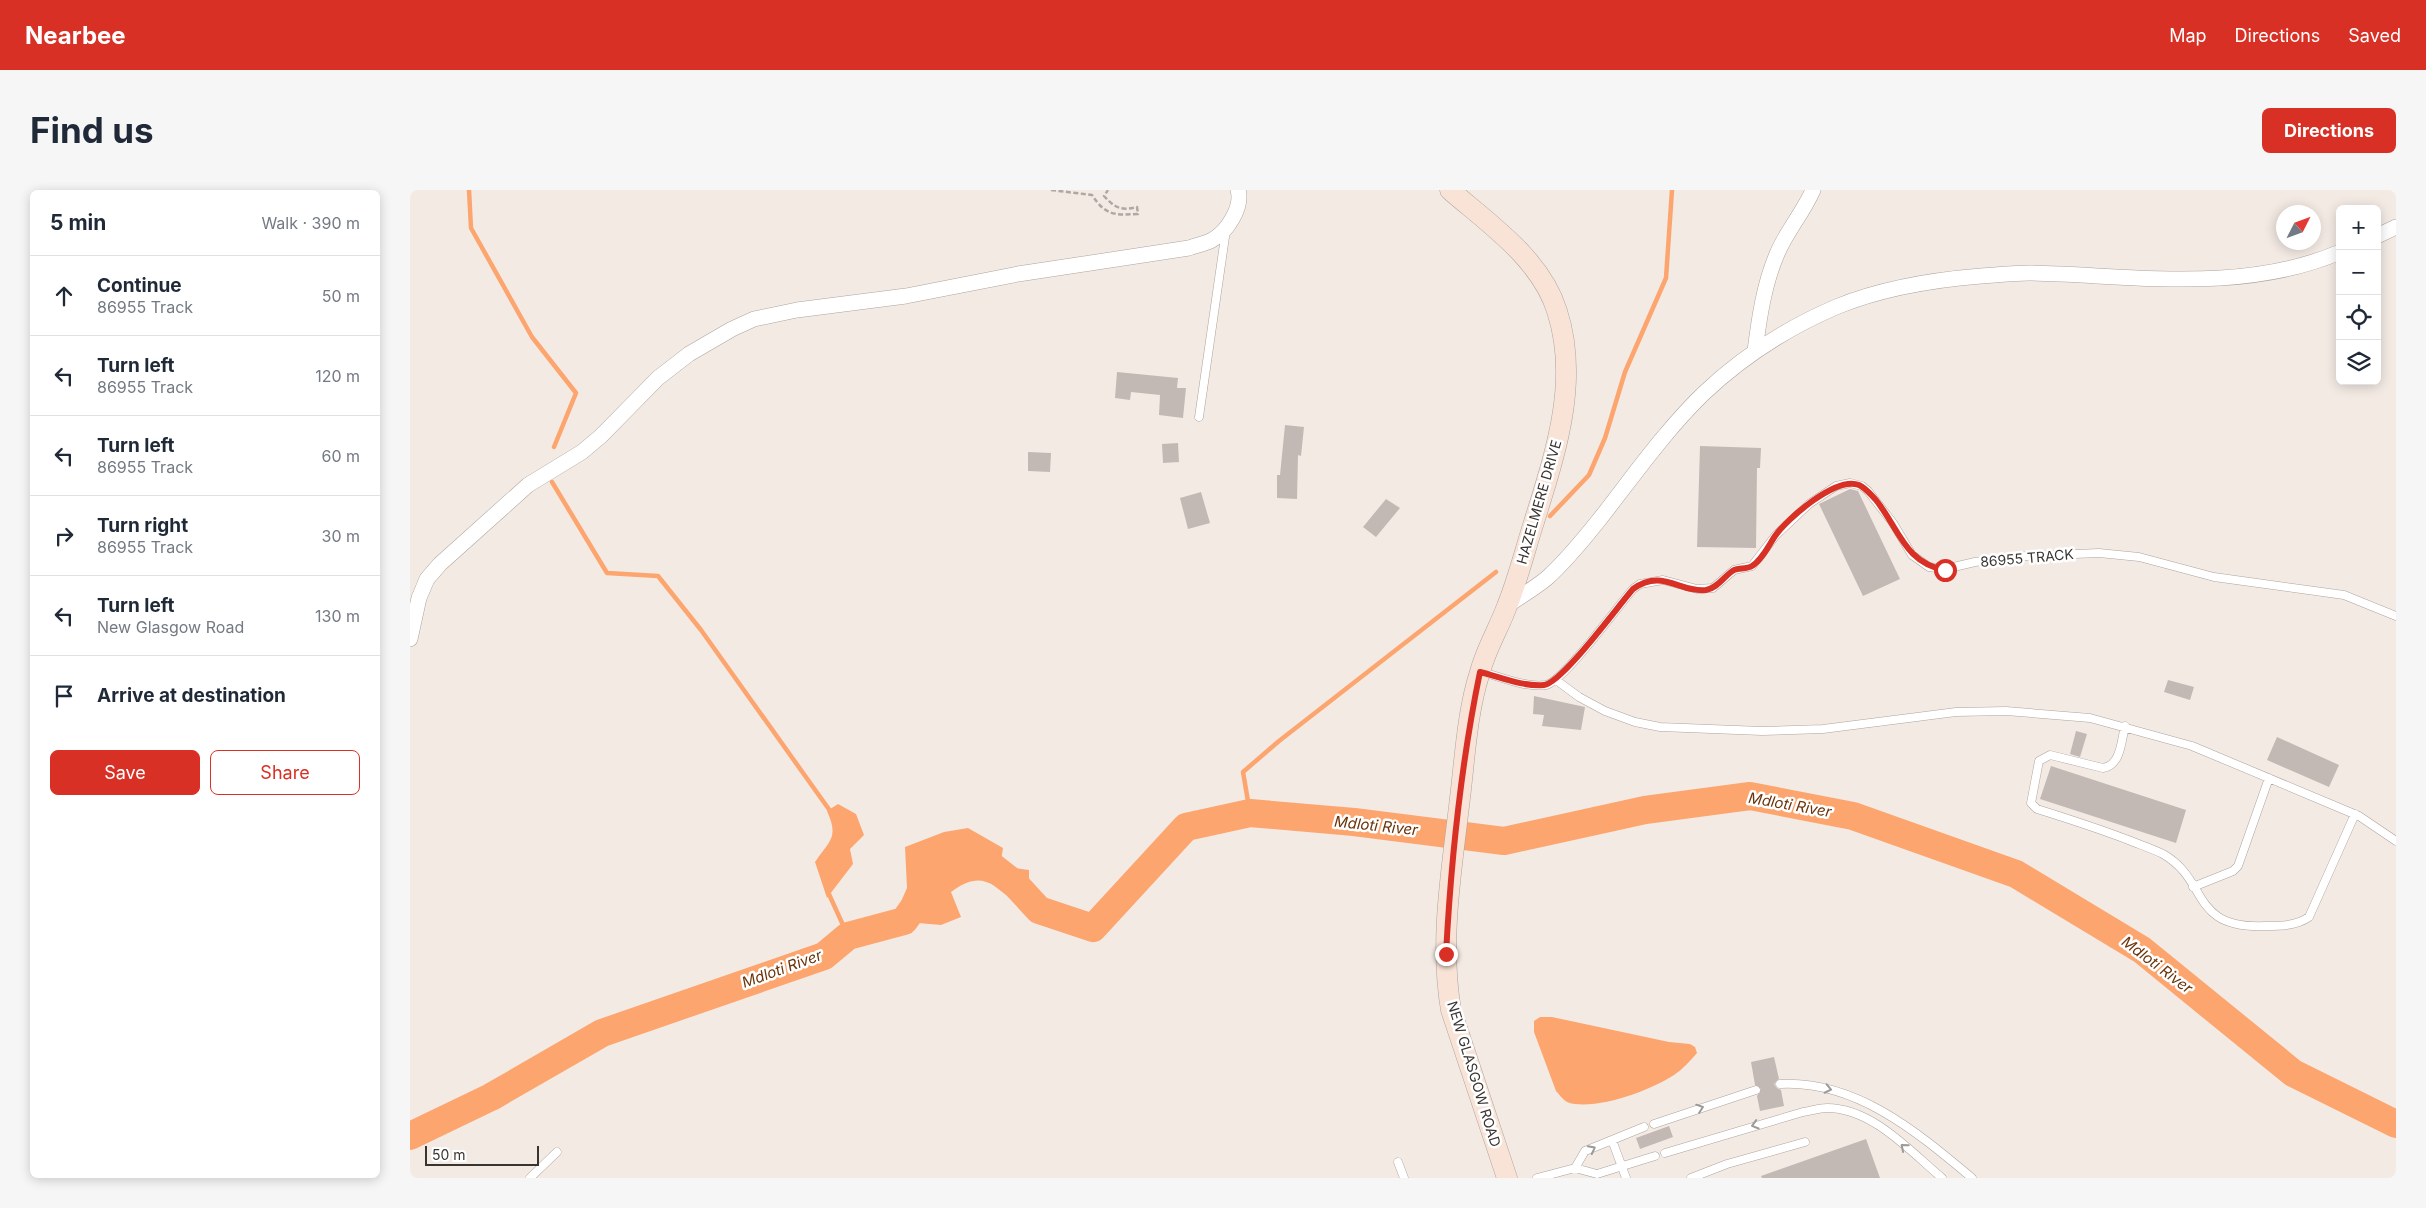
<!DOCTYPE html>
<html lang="en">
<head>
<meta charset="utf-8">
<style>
  :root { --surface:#fff; --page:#f6f6f7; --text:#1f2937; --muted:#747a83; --line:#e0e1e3; --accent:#d93025 }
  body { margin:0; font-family:Inter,sans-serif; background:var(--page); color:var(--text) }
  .controls { position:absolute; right:15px; top:15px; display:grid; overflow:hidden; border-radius:8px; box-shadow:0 2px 12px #0003 }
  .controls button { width:45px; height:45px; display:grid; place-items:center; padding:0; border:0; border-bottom:1px solid var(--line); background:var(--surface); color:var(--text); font:25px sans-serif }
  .compass { position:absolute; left:1866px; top:15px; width:45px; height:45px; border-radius:50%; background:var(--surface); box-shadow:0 2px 12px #0003; rotate:48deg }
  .scale { position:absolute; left:15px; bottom:12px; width:114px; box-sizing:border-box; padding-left:5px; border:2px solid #383431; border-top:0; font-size:14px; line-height:18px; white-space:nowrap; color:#383431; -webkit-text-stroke:4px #fff; paint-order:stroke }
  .stop { position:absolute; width:15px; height:15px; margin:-11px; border:4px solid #d93025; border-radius:50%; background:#fff }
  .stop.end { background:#d93025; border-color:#fff; box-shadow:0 1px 5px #0008 }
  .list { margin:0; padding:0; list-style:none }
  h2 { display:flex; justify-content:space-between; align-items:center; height:65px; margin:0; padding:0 20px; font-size:21px }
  h2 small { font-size:16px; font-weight:400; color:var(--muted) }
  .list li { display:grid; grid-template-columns:32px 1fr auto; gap:15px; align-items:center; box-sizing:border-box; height:80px; padding:0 20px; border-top:1px solid var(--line) }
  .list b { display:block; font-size:19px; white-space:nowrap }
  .list p { margin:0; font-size:16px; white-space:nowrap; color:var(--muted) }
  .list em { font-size:16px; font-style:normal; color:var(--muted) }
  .actions { display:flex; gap:10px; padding:15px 20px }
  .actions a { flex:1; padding:11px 0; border:1px solid var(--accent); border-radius:8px; text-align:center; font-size:18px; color:var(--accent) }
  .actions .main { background:var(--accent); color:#fff }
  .icon { flex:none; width:28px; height:28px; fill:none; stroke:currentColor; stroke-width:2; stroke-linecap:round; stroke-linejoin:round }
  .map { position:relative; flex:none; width:1986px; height:988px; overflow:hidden; border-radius:8px }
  header { display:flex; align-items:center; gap:30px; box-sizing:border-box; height:70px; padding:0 25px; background:var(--accent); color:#fff }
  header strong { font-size:24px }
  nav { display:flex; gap:28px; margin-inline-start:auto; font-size:18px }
  .intro { display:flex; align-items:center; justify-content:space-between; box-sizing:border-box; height:120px; padding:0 30px }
  h1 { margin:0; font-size:35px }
  .button { padding:12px 22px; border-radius:8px; background:var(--accent); color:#fff; font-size:18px; font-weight:700 }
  main { display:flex; gap:30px; padding:0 30px }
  aside { flex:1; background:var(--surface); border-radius:8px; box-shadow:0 2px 12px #0003 }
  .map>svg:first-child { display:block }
</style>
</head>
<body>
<header>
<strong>Nearbee</strong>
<nav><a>Map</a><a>Directions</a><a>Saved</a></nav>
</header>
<div class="intro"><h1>Find us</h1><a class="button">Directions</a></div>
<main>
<aside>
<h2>5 min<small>Walk · 390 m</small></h2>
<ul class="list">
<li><svg class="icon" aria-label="ahead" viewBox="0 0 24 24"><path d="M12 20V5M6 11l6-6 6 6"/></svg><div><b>Continue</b><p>86955 Track</p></div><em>50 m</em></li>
<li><svg class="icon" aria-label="left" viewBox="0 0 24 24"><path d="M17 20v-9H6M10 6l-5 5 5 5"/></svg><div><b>Turn left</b><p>86955 Track</p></div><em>120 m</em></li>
<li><svg class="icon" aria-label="left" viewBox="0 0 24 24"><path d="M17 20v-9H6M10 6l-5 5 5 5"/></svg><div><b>Turn left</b><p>86955 Track</p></div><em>60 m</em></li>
<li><svg class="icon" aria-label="right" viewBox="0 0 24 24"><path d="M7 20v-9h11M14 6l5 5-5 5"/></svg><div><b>Turn right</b><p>86955 Track</p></div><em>30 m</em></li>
<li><svg class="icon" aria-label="left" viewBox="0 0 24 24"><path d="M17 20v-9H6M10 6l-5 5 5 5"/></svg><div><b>Turn left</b><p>New Glasgow Road</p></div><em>130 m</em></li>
<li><svg class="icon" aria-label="arrive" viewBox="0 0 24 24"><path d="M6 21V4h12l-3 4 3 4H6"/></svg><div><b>Arrive at destination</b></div></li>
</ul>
<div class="actions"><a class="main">Save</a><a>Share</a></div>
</aside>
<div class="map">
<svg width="1986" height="988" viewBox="0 0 1986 988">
  <rect width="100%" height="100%" fill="#f4eae4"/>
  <path fill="#fca56f" d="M428 614 446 624 454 645 440 659 443 674 417 708 405 672C420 650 429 648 417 621Z
    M558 638 593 658 591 671 596 677 619 680V695L602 710C580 690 568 682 541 702L551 727 531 735 497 732 489 716 497 698 495 657 534 642Z
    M1130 827H1142L1259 852 1280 854 1285 857 1287 863C1280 871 1273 879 1264 885 1242 900 1183 922 1157 912 1152 909 1150 905 1146 901L1124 842V831Z"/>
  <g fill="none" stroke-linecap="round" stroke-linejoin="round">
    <path stroke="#fca56f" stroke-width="4.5" d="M59 0 61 38 122 147 166 203 144 257
      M142 292 197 383 248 386 291 440 423 625
      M1140 326 1179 285 1195 248 1215 182 1256 88 1262 0
      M840 623 833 582 869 551 1086 382
      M418 702 438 746"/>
    <path stroke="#fca56f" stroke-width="28" d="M583 677 606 695 629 720 683 738 776 637 840 623 944 632 1094 651 1235 620 1340 606 1443 626 1606 684 1732 760 1883 883 1986 934
      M0 946 81 907 192 843 414 766 438 746 494 731 517 699"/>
  </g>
  <path fill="#c3b9b4" d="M707 182 768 188 767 198H776L773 228 749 225 750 205 721 202 720 210 705 208Z
    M875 235 894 237 891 266 888 265 887 309 867 308V285H870Z
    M768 253 769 272 753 273 752 254Z
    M1290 256 1351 258 1350 278H1347L1346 358 1287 357Z
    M618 262 641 263 640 282 618 281Z
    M1440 299 1448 301 1490 389 1453 406 1409 314Z
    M791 302 800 333 778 339 770 308Z
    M976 309 990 318 966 347 953 337Z
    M1758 490 1784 497 1780 510 1754 502Z
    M1124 506 1175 517 1171 540 1132 536 1134 525 1123 524Z
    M1666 541 1677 544 1670 567 1660 564Z
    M1867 547 1929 575 1919 597 1857 570Z
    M1641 576 1776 620 1766 653 1630 609Z
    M1364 867 1369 889 1364 894 1367 898 1371 900 1374 916 1350 921 1347 906 1351 899 1345 895 1341 872Z
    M1259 936 1263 947 1230 959 1226 948Z
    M1456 949 1470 988H1352L1351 986Z"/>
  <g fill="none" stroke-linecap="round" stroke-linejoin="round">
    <defs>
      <path id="lane" d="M789 227 816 40
        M1072 482C1091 487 1116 498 1136 495 1154 491 1208 416 1223 399L1230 394 1253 390 1287 399 1303 398 1324 380 1342 376 1366 345 1399 314 1426 296 1440 293 1452 296 1458 301 1483 333 1502 365 1519 377 1535 379 1565 372 1616 366 1689 363 1729 367 1804 387 1934 405 1986 426
        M1146 490 1169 507 1195 521 1225 532 1250 537 1352 541 1413 539 1546 522 1596 521 1680 528 1782 556 1949 626 1986 651
        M1715 536C1711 552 1711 575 1693 578L1640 565 1629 571 1621 613 1627 619C1659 629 1690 639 1721 651 1731 655 1743 659 1753 664 1800 691 1779 739 1855 736 1870 736 1886 736 1899 727L1945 624
        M1783 697 1823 681 1828 676 1859 588
        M1370 894C1446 890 1507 942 1562 988
        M1244 934 1346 900
        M1202 950 1216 988
        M1255 963 1393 922C1401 921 1409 918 1417 918 1462 918 1500 961 1532 988
        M988 972 994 988
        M1165 978 1187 984 1245 966
        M120 988 147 962
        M1127 988 1165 978 1175 961 1234 937
        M1281 988 1317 974 1395 952"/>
      <path id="street" d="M1967 46 1986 37
        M1345 161C1349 129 1354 94 1367 64 1376 42 1393 23 1403 0
        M1098 415C1111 406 1125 398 1137 388 1156 371 1173 350 1189 330 1222 288 1254 242 1293 204 1332 167 1377 138 1426 117 1472 98 1521 90 1571 86 1587 85 1604 83 1619 83 1722 85 1832 104 1930 62
        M0 449 9 408 17 389 30 374 118 295 172 262 191 246 248 188 279 164 322 139 344 129 387 120 496 106 608 84 779 58C786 55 795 54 802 50 817 42 833 17 828 0"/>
      <path id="secondary" d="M1040 0C1079 34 1131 69 1147 121 1170 192 1145 264 1124 332 1115 360 1108 389 1097 416 1089 438 1076 459 1070 482 1057 522 1055 567 1050 608 1042 678 1029 750 1041 820L1097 988"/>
    </defs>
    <use href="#lane" stroke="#ada49f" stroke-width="9"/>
    <use href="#street" stroke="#ada49f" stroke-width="16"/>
    <use href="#secondary" stroke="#ada49f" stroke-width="21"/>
    <path stroke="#afa7a3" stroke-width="2.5" stroke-dasharray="5 2.5" stroke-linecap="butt" d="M641 0 682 5C696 26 704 25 728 24L727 17C711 21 705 18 694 6L698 0"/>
    <use href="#lane" stroke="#fff" stroke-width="8"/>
    <use href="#street" stroke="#fff" stroke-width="15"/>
    <use href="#secondary" stroke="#f8e3d6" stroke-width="20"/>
  </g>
  <defs><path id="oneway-chevron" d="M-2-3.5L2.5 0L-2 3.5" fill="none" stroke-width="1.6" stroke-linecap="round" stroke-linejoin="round" transform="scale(1.25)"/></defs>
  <g stroke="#9c9a98">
    <use href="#oneway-chevron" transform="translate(1418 899) rotate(12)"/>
    <use href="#oneway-chevron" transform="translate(1290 918) rotate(-19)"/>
    <use href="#oneway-chevron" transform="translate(1345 935) rotate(164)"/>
    <use href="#oneway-chevron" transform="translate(1494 957) rotate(-140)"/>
    <use href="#oneway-chevron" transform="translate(1182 959) rotate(-27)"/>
  </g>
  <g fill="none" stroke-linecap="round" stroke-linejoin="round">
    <path stroke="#d93025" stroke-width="6" d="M1036 764C1041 670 1051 574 1070 482 1090 487 1113 497 1134 495 1152 493 1208 416 1223 399 1252 378 1270 403 1296 400 1308 398 1314 386 1324 380 1329 378 1337 379 1342 376 1352 370 1359 355 1365 346 1378 328 1426 286 1449 295 1456 298 1461 305 1466 310 1489 339 1495 373 1535 380"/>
  </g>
  <g text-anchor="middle" stroke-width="5" stroke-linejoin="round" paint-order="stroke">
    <g font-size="14" fill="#383431" stroke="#fff">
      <text transform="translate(1129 312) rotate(-74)" y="5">HAZELMERE DRIVE</text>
      <text transform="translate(1617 368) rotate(-5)" y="5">86955 TRACK</text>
      <text transform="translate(1064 884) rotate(73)" y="5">NEW GLASGOW ROAD</text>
    </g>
    <g font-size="15" font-style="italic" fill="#6a3309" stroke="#fff">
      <text transform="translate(1380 615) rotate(10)" y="5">Mdloti River</text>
      <text transform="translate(966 636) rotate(6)" y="5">Mdloti River</text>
      <text transform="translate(1747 775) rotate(37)" y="5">Mdloti River</text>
      <text transform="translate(372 779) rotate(-20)" y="5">Mdloti River</text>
    </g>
  </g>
</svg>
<div class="controls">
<button>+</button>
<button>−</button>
<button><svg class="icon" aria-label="locate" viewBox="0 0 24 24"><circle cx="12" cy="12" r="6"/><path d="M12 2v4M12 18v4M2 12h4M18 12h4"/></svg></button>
<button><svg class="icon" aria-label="layers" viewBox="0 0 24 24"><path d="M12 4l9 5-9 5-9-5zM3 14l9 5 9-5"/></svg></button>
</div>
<svg class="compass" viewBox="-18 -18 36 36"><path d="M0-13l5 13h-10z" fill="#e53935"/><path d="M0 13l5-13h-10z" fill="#747a83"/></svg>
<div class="scale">50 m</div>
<div class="stop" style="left:1535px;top:380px"></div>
<div class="stop end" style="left:1036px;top:764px"></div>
</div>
</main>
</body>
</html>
